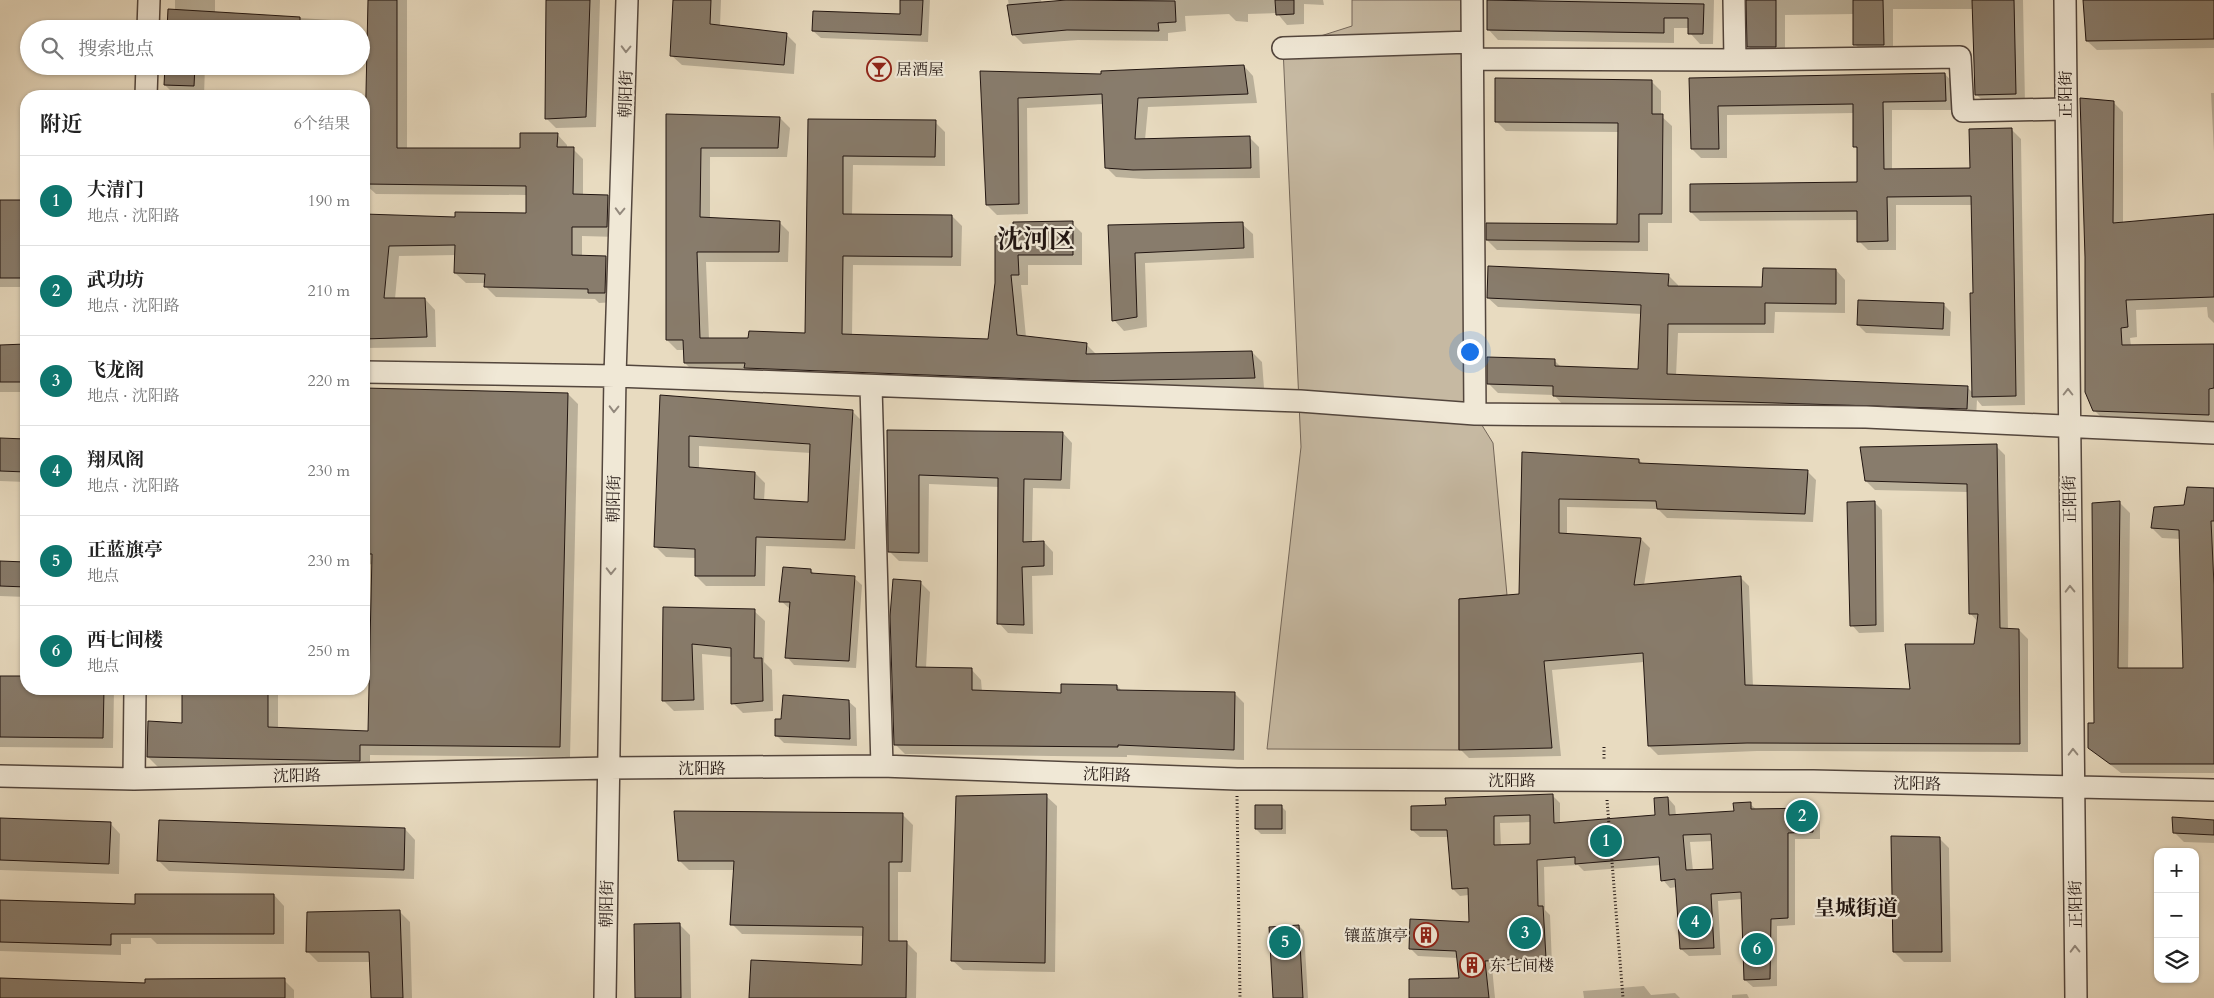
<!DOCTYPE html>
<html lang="zh">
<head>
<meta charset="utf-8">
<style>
  :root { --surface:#fff; --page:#f6f6f6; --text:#222; --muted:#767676; --line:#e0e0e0; --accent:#0f766e }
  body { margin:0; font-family:Cardo,"Noto Serif SC",serif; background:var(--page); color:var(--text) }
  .controls { position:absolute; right:15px; bottom:15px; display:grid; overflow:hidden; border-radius:10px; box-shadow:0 1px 4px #0004 }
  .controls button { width:45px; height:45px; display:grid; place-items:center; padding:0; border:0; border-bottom:1px solid var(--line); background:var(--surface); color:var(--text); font:25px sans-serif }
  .you { position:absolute; left:1469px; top:351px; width:18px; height:18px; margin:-12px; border:4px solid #fff; border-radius:50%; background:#1a73e8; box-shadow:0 0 0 8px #1a73e833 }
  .badge { display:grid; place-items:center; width:32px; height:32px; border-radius:50%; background:var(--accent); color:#fff; font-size:16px; font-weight:700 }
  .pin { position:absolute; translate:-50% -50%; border:2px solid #fff; box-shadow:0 1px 5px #0006 }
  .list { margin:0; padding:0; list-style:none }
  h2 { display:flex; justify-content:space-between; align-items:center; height:65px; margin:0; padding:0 20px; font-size:21px }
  h2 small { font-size:16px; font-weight:400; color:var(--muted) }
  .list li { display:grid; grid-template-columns:32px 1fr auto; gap:15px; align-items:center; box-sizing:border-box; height:90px; padding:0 20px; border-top:1px solid var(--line) }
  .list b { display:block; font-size:19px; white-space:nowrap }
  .list p { margin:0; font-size:16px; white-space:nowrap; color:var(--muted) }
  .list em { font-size:16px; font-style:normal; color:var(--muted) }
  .icon { flex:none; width:28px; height:28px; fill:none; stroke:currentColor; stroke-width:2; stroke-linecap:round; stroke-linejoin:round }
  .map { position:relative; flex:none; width:2214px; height:998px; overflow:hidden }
  .search { position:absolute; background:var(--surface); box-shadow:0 1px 4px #0004; left:20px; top:20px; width:350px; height:55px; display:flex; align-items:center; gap:12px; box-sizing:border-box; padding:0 18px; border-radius:28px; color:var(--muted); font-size:19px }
  .panel { position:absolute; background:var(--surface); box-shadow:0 1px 4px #0004; left:20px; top:90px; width:350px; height:605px; border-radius:20px }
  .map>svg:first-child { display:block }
</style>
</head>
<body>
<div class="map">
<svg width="2214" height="998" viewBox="0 0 2214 998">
  <rect width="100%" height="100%" fill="#e8dbc0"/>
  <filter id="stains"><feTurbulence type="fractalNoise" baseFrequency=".004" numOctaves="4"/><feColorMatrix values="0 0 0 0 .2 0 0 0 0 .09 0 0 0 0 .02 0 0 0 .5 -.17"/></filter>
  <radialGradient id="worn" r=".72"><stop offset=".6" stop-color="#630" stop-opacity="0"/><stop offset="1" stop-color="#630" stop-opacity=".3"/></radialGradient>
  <path fill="#c6b9a2" stroke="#74675a" d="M1352 0H1472L1475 414 1493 443 1507 595 1459 599V750L1267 749 1301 447 1283 48 1352 26Z"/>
  <path fill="#0003" fill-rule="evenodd" d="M175 0H215V13L332 20 340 29H168L175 11Z
    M369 0H407V150H521L557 134 567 145V148L573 149 583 159V195L608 196 618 206 617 237 582 236V257H606L616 267 615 302 599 303 595 299 496 297 486 287V283H466L455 273 456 255 399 256 395 299H425L435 310 436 347 364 348V215L456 218 527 214V195L376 194 365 184 364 117H367Z
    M547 0H600L596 127 556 128 546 118Z
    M674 0H721L720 26 786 34 796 44 794 74 682 65 671 55Z
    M901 0H930L928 42 821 38 813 31 901 16Z
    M1008 0H1041L1042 3 1070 0H1323L1324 5 1304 4V24L1287 25 1277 13 1248 14V22L1236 21 1229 14 1185 16 1186 31 1168 33V41L1078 40 1023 44 1013 34Z
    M1488 0H1714L1713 44H1700L1690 33V28H1674V43L1498 40 1488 29Z
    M1747 0H2023L2025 103 1986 104 1976 94 1973 9H1893V54H1864L1855 44 1854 14 1785 15V56L1758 57 1749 47Z
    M2138 0H2214V48L2097 50 2087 41Z
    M166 66H205L204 96 175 95 165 85Z
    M308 66H344V68Z
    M1244 66 1253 76 1257 103 1148 107 1145 140 1249 137 1259 147 1260 178 1144 179 1116 177 1106 167 1103 104 1027 108 1028 214 997 215 987 205 982 72 1102 76Z
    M1945 74 1954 84V110H1892V170L1972 169 2011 129 2021 139 2025 405 1982 406 1977 400 1976 418 1563 405 1554 395 1498 393 1489 384 1555 361 1562 368 1640 370 1642 314 1498 307 1488 298 1668 275 1678 285V288H1764L1836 270 1845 280V313L1775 312 1774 333H1678L1676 376 1967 387 1973 393 1974 294 1972 205H1896V250H1868L1859 241V220L1700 221 1691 212 1858 183V150L1855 146 1854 113 1727 115V158H1701L1692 149 1691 80Z
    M1651 81 1661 91V116L1672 126V223H1648V251L1497 250 1487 240 1618 225 1619 132 1506 131 1496 121Z
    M2211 93H2214V152Z
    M2113 102 2123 112V223L2214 215V323L2208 317 2207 307 2136 310 2137 337 2130 338 2131 346 2214 345V424L2105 421 2094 410Z
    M667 115 780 118 790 128 787 157H710V219L779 222 789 232 788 262H706L709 339 749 340 807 334 809 120 935 122 945 132V166L853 165 852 215 952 216 962 226 961 266 853 265 852 336 989 340 1015 238 1072 223 1082 233V265H1028V285H1021L1026 337 1086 344 1097 355 1252 352 1262 362 1264 388 1096 390 695 373 685 363V350H677L667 340Z
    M26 201V287H0V202Z
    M1242 224 1253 234 1254 258 1145 263 1147 327 1124 331 1114 320 1110 226Z
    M1943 304 1951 312 1950 336 1866 333 1858 325Z
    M26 345V392H0V346Z
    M364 389 568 394 578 404 570 757 370 755V771L158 767 148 757 183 724V689H278V728L369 732 373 564 364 565Z
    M661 396 853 412 863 422 855 549 766 546 765 586H706L696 576V558L666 557 656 547ZM699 446 811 453 810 504 764 501 765 483 755 473 699 469Z
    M888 431 1063 433 1072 443 1070 489 1033 488 1032 543 1044 542 1053 552V575L1032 576 1033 634 1008 633 999 623V487L929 484 928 562 899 561 890 552Z
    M0 439 26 440V482L0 481Z
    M1996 446 2005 455 2008 629 2019 630 2028 639V752L1757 751 1658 755 1649 746 1644 662 1552 670 1561 756 1469 758 1460 749 1521 595 1523 453 1639 460 1643 464 1807 471 1816 480 1813 522 1667 518 1658 509 1567 507V535L1641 539 1650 548 1644 585 1740 577 1749 586 1753 687 1911 691 1975 645 1978 622 1970 613 1968 492 1875 490 1866 481Z
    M2214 490V773H2121L2089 748 2095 724 2120 503 2130 513 2128 669H2184L2180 539 2162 538 2152 528Z
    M1874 502 1882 510 1884 632 1859 633 1852 625Z
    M0 563H26V597L0 596Z
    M811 570 815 575 854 578 862 585 856 668 794 665 787 657 790 609 781 601Z
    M920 582 930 592 926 668 971 669 981 680 982 692 1062 694 1117 686 1122 691 1234 693 1244 703V760L1127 755V757L905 754 895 744Z
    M664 609 754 611 765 621 764 662 772 670 773 711 743 713 733 703 732 657 702 654 704 710 674 711 663 700Z
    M26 677V689H114L113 748 0 747V678Z
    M848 701 856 708 857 746 784 743 776 735 782 720Z
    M1046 796 1057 806 1055 972 963 970 952 960Z
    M1553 796 1560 803V823L1656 816 1668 798 1675 806 1676 816 1735 812 1750 804 1757 810 1813 809 1820 816V839H1795V925L1777 926V986L1753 987 1745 980 1742 899 1718 901 1721 955 1689 956 1681 949 1677 887 1670 888 1663 880 1661 865 1584 871 1578 865 1544 867 1545 910 1550 915 1552 965 1492 967 1495 998H1410L1460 980 1458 958 1418 956 1411 949 1470 923 1469 895 1460 896 1453 889 1449 837H1420L1412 830 1447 806ZM1531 822V845L1501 846 1500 823ZM1713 841 1714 870 1693 871 1690 842Z
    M1281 806 1286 811V834H1261L1256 829Z
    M903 815 913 825 911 872H898V942L907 943 917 953 916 998H750L864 966V936L742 934 732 924 735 870H689L679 860Z
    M0 820 110 823 120 834 119 874 0 870Z
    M2214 821V843L2184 842 2174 832Z
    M405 829 415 840 414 879 169 871 159 861Z
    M1939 838 1949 848 1951 962H1904L1894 952Z
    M274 895 284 906V944H157L151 938H131V944H121V955L0 951V901L136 906Z
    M399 911 410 922 412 998H372L371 962H318L307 951Z
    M680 925 690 935 691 998H636Z
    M1299 926 1304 931 1308 998H1273Z
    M284 980 294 990V998H146Z
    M1644 986 1651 995 1675 993 1680 998H1584L1583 991Z
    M1747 994 1749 998H1732V995Z"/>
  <path fill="#887c6c" stroke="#211511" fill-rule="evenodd" d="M368 0H397V148H520V133H558L557 147H574L573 194 608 195 607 227H572V255L606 256 605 293H588V289L484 287 485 274 454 273 455 245 389 246 384 298H425L427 337 364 339V214L455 217V212L526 213V186L364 184Z
    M546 0H590L586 117 545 119Z
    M673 0H711L710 24 787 33 784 65 670 56Z
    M900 0H923L921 35 812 31 813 11 900 14Z
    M1066 0 1175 1 1176 22 1158 23 1159 31 1067 30 1012 35 1007 5Z
    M1275 0H1294V14L1276 15Z
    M1487 0 1704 4 1703 34H1688V18H1664V33L1487 30Z
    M1746 0H1776V47H1747Z
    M1853 0H1883L1884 45H1853Z
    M1972 0H2014L2016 94 1975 95Z
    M2083 0H2214V39L2086 41Z
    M168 9 300 17V29H167Z
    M1244 65 1248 94 1138 98 1135 139 1250 136 1251 168 1133 170 1105 168 1102 94 1018 98 1019 204 986 205 980 71 1101 74V71Z
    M165 66H195L194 86 164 85Z
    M1945 73 1946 101 1883 102 1884 169 1970 168 1969 129 2012 128 2016 396 1972 397 1970 293H1973L1971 196 1887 197 1888 241 1857 242V211L1690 212V184L1857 182V147H1853V104L1718 106 1719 149H1691L1689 78Z
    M1495 78 1652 80V114H1663L1662 214H1639V242L1486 240V223L1617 224 1618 123 1495 122Z
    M2080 98 2114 101 2113 223 2214 214V297L2126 300 2128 327 2121 328 2122 345 2214 344V388L2209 389V415L2093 411 2085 392V257Z
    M666 114 780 117 778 148H701L700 217 780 221 779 252H697L700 338H748L749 331 805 333 808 119 936 120 935 157 843 156V214L952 215V257L843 256 842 334 988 339 995 283V236H1013V222L1073 221V255H1018L1019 275H1011L1017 335 1087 343 1086 354 1252 351 1255 378 1085 381 744 368 745 363H684L683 340H666Z
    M0 200H26V278H0Z
    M1243 222 1244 248 1135 253 1137 317 1112 321 1108 225Z
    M1488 266 1669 274 1668 286 1762 287 1763 268 1836 269V304L1765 303V324H1668L1667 374 1968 386 1967 409 1553 396V386L1487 384V357L1555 359V366L1638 369 1641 305 1487 298Z
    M1858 300 1944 303 1943 329 1857 325Z
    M26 344V382H0V345Z
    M364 388 568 393 560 747 360 745V761L147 757 148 721 182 723V689H268V727L368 731 372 554H364Z
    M660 395 853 410 845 540 756 537 755 576H695V549L654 547ZM689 436 810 444 808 502 754 499 755 472 689 467Z
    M887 430 1063 432 1061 480 1024 479 1023 542 1044 541V566L1022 567 1024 625 997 624 998 478 919 475V553L888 552Z
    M0 438 26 439V472L0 471Z
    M1997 444 2000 628 2019 629 2020 744 1747 743 1648 746 1643 653 1544 661 1552 748 1459 750V599L1519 594 1522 452 1639 459V463L1808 470 1805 514 1657 509 1656 501 1559 499V533L1641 538 1634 585 1741 576 1745 685 1910 689 1905 644H1974L1978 614H1969L1967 484 1865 481 1860 447Z
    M2187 487 2214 488V521H2211L2214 585V764H2110L2088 748V723H2094L2092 503 2120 501 2118 668H2183L2179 530 2151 528 2154 507 2184 505Z
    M1875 501 1876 625 1850 626 1847 502Z
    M0 561 26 562V587L0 586Z
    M783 567 811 569V573L855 576 849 661 785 658 790 602H779Z
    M893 579 921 581 916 667 972 668V690L1061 693V684L1117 685V690L1235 692 1234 750 1118 745V747L894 745 890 616Z
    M663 607 755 609 754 658H762L763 701 731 704V648L692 644 694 700 662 701Z
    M0 676H26V689H104L103 738 0 737Z
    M783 695 849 700 850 739 775 736V719H781Z
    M1047 794 1045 963 951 961 956 796Z
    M1553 794 1554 823 1655 815 1654 798 1668 797 1669 815 1734 811 1733 803 1751 802V809L1813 808V832L1788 833V918L1771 919 1770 979 1744 980 1741 892 1711 894 1714 948 1680 949 1675 879 1661 881 1659 857 1575 864V857L1537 860 1538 906H1543L1546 958 1485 961 1489 998H1409V979L1459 978 1456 951 1409 949 1410 919 1469 922 1468 888 1452 889 1447 830H1411V806L1446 805 1445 798ZM1530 815V844L1494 845V816ZM1711 834 1713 869 1686 870 1683 835Z
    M1255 805H1282V829H1255Z
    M674 811 903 813 902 862H889V941H907L906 998H749L751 960 862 965 863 927 730 925 734 861H678Z
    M2172 817 2214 820V835L2173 833Z
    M0 818 111 822 109 864 0 860Z
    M159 820 405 828 404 870 157 861Z
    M1891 836 1940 837 1942 952H1893Z
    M135 894H274V934H111V945L0 942V900L135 904Z
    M400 910 403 998H371L369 952H306L307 912Z
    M680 923 681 998H635L634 924Z
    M1299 925 1303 998H1273L1269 927Z
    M0 978 145 983V979L285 978V998H0Z"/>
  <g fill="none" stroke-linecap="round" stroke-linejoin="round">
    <defs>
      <path id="minor" d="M1472 0 1475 414
        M2065 0 2076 998
        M148 29 149 0
        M1283 48 1472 42
        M1473 59 1735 60 1734 0
        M1735 60 1960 57 1963 111 2065 109
        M146 96 147 66
        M364 372 615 376 1300 401 1475 414 1866 417 2214 433
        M871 387 882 766
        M0 776 134 779 608 768 882 766 1237 779 1813 781 2214 790
        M134 779 135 689
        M605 998 615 376 627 0"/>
    </defs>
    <use href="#minor" stroke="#53463d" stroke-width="24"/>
    <path stroke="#211511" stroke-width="3" stroke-dasharray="1 2.5" stroke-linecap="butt" d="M1604 747V761
      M1237 796 1240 998
      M1607 800 1623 998"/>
    <use href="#minor" stroke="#f0e8d6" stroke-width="21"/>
  </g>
  <defs><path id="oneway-chevron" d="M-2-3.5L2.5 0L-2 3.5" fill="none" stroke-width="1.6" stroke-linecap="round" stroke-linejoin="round" transform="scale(1.25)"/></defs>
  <g stroke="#93897d">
    <use href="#oneway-chevron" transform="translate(626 49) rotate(91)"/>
    <use href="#oneway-chevron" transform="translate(620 211) rotate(92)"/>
    <use href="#oneway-chevron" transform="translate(2068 392) rotate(-90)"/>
    <use href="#oneway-chevron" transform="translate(614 409) rotate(91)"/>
    <use href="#oneway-chevron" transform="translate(611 571) rotate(91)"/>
    <use href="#oneway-chevron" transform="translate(2070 589) rotate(-91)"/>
    <use href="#oneway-chevron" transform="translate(2073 752) rotate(-91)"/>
    <use href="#oneway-chevron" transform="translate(2075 949) rotate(-91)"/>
  </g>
  <defs>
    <symbol id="bar-ring" viewBox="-11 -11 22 22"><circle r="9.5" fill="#f0e8d6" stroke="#8f2418" stroke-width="1.5"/><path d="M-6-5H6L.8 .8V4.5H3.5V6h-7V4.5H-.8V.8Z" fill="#8f2418"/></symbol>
    <symbol id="building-ring" viewBox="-11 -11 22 22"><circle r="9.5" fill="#f0e8d6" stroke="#8f2418" stroke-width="1.5"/><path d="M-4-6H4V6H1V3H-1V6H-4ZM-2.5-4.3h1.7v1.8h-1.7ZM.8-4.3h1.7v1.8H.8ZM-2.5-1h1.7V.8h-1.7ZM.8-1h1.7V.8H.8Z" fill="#8f2418"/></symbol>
  </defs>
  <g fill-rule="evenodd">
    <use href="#bar-ring" x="865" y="55" width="28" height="28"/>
    <use href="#building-ring" x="1412" y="921" width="28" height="28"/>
    <use href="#building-ring" x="1458" y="951" width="28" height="28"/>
  </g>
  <g text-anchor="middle" stroke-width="4.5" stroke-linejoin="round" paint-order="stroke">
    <g font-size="16" fill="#211511" stroke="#f0e8d6" text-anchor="start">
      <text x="896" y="75">居酒屋</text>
      <text x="1408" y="941" text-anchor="end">镶蓝旗亭</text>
      <text x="1490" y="971">东七间楼</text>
    </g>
    <g font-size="16" fill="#211511" stroke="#f0e8d6">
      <text transform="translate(625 94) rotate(-88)" y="6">朝阳街</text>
      <text transform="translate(2065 94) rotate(-90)" y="6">正阳街</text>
      <text transform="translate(613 499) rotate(-89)" y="6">朝阳街</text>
      <text transform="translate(2069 499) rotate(-91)" y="6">正阳街</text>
      <text x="702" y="774">沈阳路</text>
      <text transform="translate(1107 774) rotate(2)" y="6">沈阳路</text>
      <text transform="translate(297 775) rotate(-1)" y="6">沈阳路</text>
      <text x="1512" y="786">沈阳路</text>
      <text transform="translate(1917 783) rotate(1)" y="6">沈阳路</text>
      <text transform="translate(606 904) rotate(-89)" y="6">朝阳街</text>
      <text transform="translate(2075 904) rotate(-91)" y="6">正阳街</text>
    </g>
    <g font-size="21" font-weight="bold" fill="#211511" stroke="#f0e8d6">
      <text x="1856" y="915">皇城街道</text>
    </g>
    <g font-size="26" font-weight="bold" fill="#211511" stroke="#f0e8d6">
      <text x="1036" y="248">沈河区</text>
    </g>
  </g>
  <rect width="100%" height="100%" filter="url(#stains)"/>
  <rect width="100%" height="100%" fill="url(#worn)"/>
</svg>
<div class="controls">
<button>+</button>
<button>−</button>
<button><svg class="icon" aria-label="layers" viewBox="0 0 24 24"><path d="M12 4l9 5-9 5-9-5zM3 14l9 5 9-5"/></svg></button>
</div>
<div class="you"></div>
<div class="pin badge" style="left:1606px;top:841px">1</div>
<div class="pin badge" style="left:1802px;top:816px">2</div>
<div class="pin badge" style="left:1525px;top:933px">3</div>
<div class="pin badge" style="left:1695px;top:922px">4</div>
<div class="pin badge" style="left:1285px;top:942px">5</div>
<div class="pin badge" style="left:1757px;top:949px">6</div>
<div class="search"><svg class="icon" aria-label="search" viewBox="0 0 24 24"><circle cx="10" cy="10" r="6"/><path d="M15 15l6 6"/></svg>搜索地点</div>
<section class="panel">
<h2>附近<small>6个结果</small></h2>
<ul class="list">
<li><span class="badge">1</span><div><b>大清门</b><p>地点 · 沈阳路</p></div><em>190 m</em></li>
<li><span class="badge">2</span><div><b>武功坊</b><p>地点 · 沈阳路</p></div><em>210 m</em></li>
<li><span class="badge">3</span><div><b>飞龙阁</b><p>地点 · 沈阳路</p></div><em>220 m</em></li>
<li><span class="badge">4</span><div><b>翔凤阁</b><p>地点 · 沈阳路</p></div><em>230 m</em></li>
<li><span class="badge">5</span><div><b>正蓝旗亭</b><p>地点</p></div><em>230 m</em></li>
<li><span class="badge">6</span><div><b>西七间楼</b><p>地点</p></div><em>250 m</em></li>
</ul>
</section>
</div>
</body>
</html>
